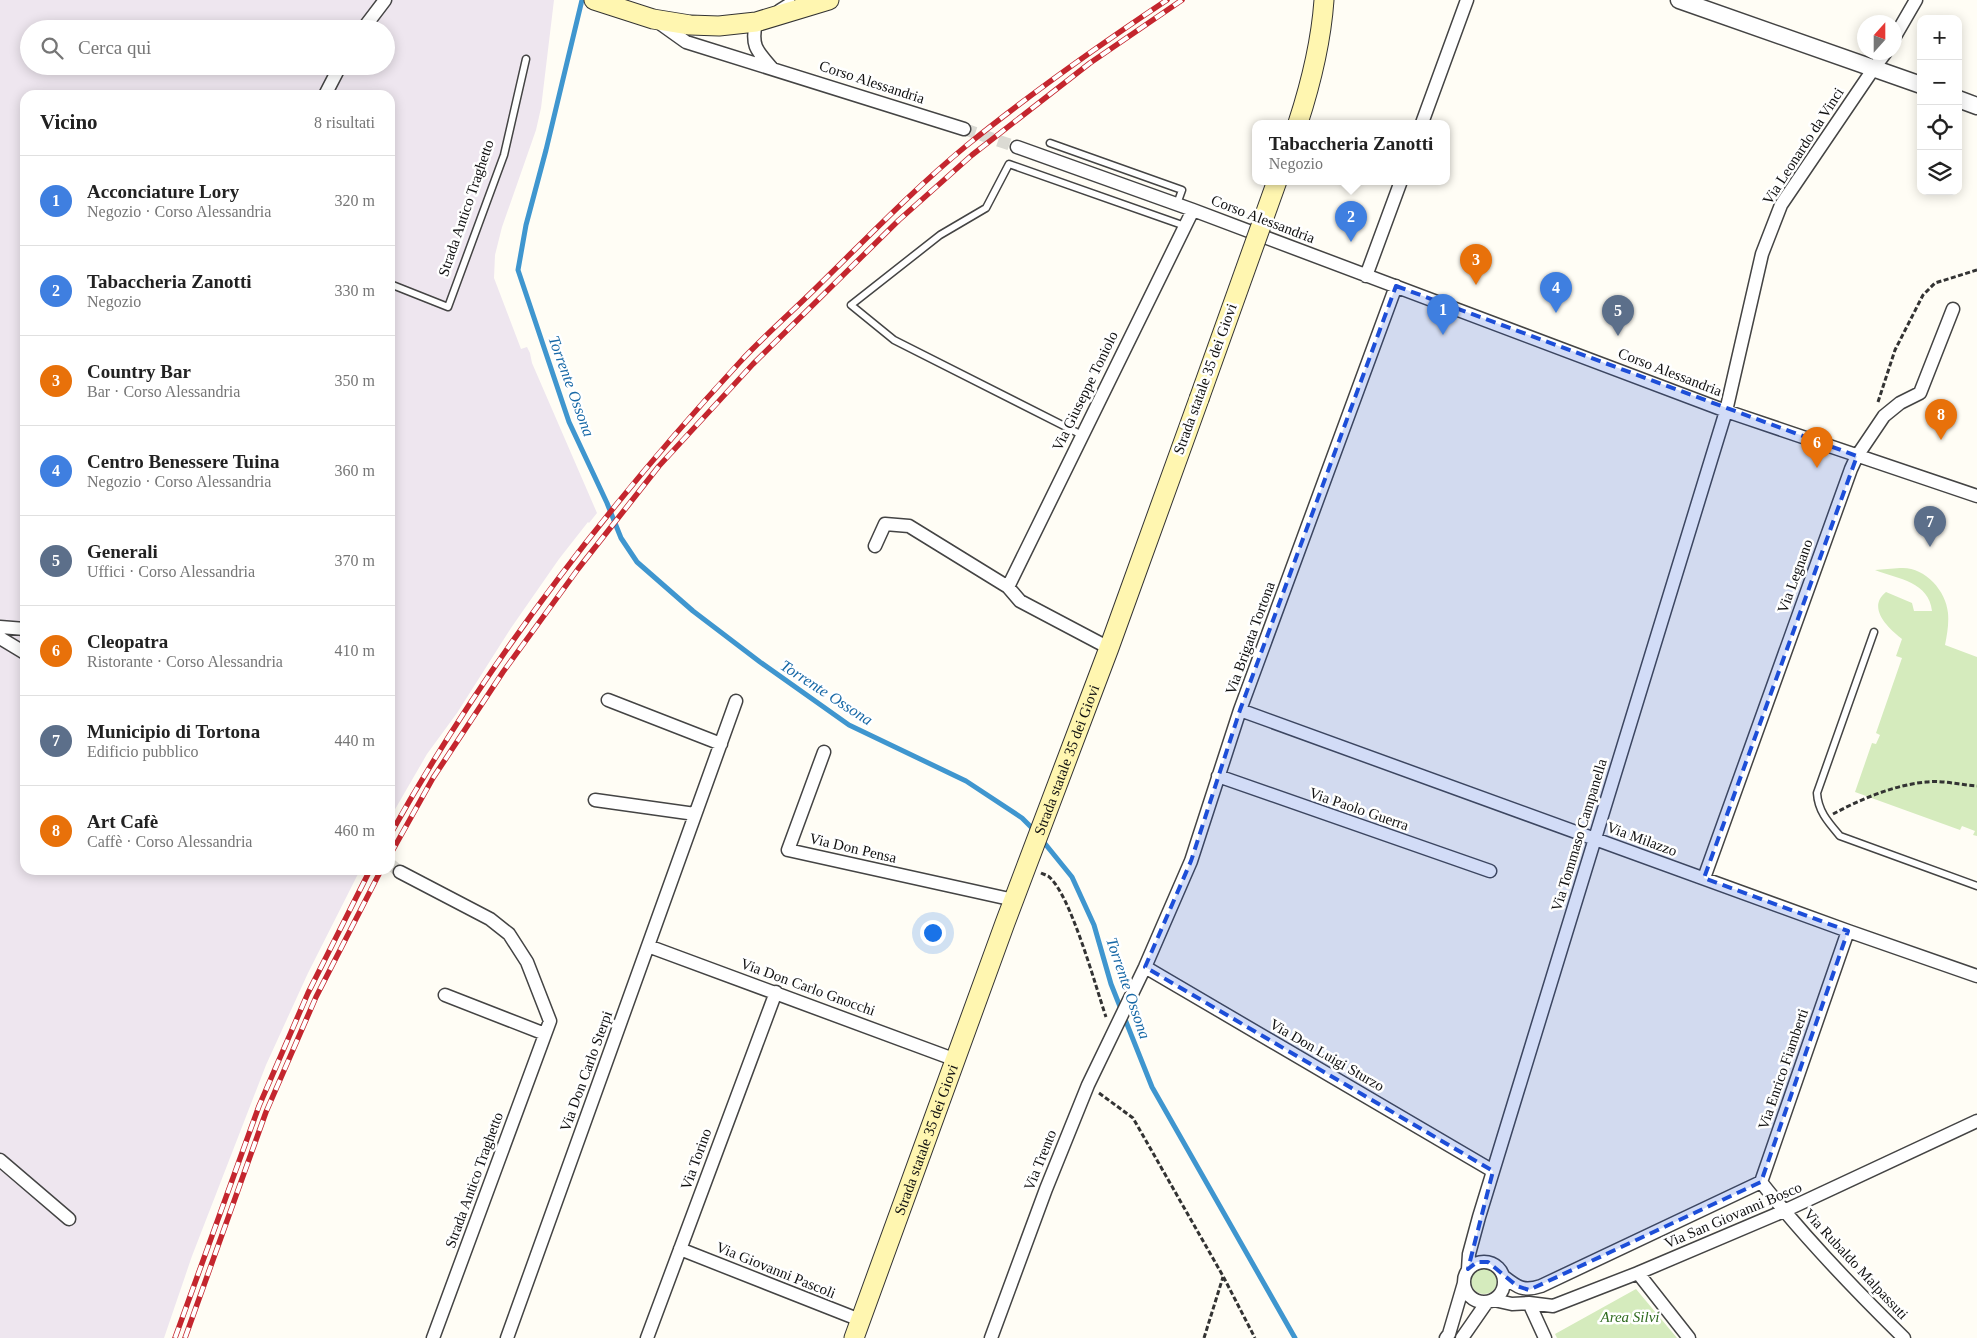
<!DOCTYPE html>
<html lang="it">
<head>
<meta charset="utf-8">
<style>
  :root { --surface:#fff; --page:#f2f2f2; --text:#222; --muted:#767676; --line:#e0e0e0; --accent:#1a73e8 }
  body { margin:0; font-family:"Times New Roman",serif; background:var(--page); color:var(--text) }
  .controls { position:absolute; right:15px; top:15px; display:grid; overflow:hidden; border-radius:10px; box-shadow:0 2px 12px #0003 }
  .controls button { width:45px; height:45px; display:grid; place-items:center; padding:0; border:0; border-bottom:1px solid var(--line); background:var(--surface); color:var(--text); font:25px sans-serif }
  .compass { position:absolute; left:1857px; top:15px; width:45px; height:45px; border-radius:50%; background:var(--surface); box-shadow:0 2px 12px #0003; rotate:21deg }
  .you { position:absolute; left:932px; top:932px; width:18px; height:18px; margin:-12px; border:4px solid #fff; border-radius:50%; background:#1a73e8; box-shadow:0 0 0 8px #1a73e833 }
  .badge { display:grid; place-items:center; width:32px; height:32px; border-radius:50%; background:var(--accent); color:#fff; font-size:16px; font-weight:700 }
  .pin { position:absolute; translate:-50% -41px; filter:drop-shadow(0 1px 2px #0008) }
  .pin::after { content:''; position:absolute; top:26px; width:18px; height:15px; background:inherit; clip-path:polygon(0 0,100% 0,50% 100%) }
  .popup { position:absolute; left:1252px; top:120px; width:198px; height:65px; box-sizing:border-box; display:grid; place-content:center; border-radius:10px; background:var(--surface); filter:drop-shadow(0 1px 4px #0005); font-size:16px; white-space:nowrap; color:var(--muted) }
  .popup b { font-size:19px; color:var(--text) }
  .popup::after { content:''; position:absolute; left:50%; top:100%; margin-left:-10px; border:10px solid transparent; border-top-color:var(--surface) }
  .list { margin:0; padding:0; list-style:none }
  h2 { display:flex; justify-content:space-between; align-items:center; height:65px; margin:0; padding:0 20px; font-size:21px }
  h2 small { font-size:16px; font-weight:400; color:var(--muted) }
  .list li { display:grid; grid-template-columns:32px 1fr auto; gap:15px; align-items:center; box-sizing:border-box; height:90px; padding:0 20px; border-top:1px solid var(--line) }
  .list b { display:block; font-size:19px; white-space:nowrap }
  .list p { margin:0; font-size:16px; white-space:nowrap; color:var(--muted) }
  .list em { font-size:16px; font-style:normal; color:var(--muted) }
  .icon { flex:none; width:28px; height:28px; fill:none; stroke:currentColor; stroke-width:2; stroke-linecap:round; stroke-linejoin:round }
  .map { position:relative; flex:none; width:1977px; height:1338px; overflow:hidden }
  .search { position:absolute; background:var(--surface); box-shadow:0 2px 12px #0003; left:20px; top:20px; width:375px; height:55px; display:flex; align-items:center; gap:12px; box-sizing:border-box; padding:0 18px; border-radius:28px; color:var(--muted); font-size:19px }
  .panel { position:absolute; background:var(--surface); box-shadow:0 2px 12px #0003; left:20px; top:90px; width:375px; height:785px; border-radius:15px }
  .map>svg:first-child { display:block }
</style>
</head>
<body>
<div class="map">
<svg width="1977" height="1338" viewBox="0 0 1977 1338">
  <rect width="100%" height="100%" fill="#fffdf5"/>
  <path fill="#eee6ef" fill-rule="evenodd" d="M0 0H554L541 108 536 130 502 227 495 255 494 278 521 349 527 347 530 353 532 363 597 513 589 523 588 522 559 559 511 628 457 713 427 754 390 818V95H25V870H360L308 973 266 1065 192 1256 164 1338H0ZM29 29H386V66H29Z"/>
  <path fill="#d5ebbd" d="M1900 568C1924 566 1946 590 1948 613 1949 624 1947 635 1945 645L1977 657V836L1973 835 1975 831 1962 826 1960 830 1855 792 1872 743 1876 744 1880 735 1876 733 1902 658 1896 656 1902 639C1889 629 1866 608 1886 592L1912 603 1914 611H1932C1929 582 1899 579 1875 570Z
    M1471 1281a13 13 0 1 1 26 0a13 13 0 1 1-26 0Z
    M1636 1289 1677 1338H1557L1555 1334Z"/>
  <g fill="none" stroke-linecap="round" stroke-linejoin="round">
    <path stroke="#3f96cf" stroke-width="5" d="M582 0 546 150 526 225 518 270 569 422 607 503 621 538 637 562 693 611 760 662 849 725 966 781 1022 818 1035 831
      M1042 840 1072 877 1094 925 1111 984 1152 1087 1295 1338"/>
    <path stroke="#dbdad3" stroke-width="12" stroke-dasharray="12 6" stroke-linecap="butt" d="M964 129 1017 147
      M390 864 400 872"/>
    <defs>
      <path id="service" d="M778 8 791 0
        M1050 143 1182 190 1177 204
        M390 284 448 307 504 155 526 59
        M1082 435 894 340 851 305 940 235 986 208 1009 164 1185 226
        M1874 632 1817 793C1818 811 1828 822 1840 836L1977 886"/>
      <path id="minor" d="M658 22 686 42 964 129
        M756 22C751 45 756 50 771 67
        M363 29 385 0
        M1894 38 1916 0
        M325 95 340 66
        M1422 123 1467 0
        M1017 147 1193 210 1726 411 1977 496
        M1366 276 1401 181
        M875 546 885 524 909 526 1008 587 1020 601 1109 648
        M1008 587 1193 210
        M0 627 25 629
        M0 638 25 653
        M608 700 721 744
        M1240 710 1848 931 1977 976
        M824 752 788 850 1014 900
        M1218 776 1490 871
        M595 800 695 814
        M400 872 490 919 509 934 527 962 550 1021 433 1338
        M1704 878 1851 469 1857 456 1884 416 1900 403 1920 393 1953 309
        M1848 931 1761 1182C1804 1237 1854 1289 1904 1338
        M648 946 956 1060
        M1145 967 1493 1171
        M445 995 545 1034
        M0 1160 69 1219
        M680 1249 860 1320
        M1464 1282a20 20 0 1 1 40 0a20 20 0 1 1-40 0Z
        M1468 1269 1469 1254 1479 1217 1726 411 1762 254 1781 205 1874 68 1886 52
        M1638 1273 1689 1338
        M1503 1276C1517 1287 1523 1292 1541 1286L1761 1182
        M1494 1300 1512 1304 1529 1303 1553 1306 1638 1273 1784 1211 1977 1121
        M1529 1303 1545 1338
        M507 1338 736 701
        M647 1338 776 992
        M991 1338 1046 1189 1088 1085 1145 967 1191 861 1240 710 1396 286
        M1446 1338 1449 1334 1464 1283
        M1462 1338 1487 1302"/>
      <path id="tertiary" d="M1679 0 1921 85
        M1958 99 1977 106"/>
      <g id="secondary">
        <path d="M594 0 653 19 690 25 719 26 756 22 829 0"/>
        <path d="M1298 123C1311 83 1321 43 1324 0"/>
        <path id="s1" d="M854 1338 1005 923 1109 648 1199 399"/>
      </g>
    </defs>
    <use href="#service" stroke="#444" stroke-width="9"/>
    <use href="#minor" stroke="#444" stroke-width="15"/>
    <use href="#tertiary" stroke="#444" stroke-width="19"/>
    <use href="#secondary" stroke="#333" stroke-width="21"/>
    <path stroke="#333" stroke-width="3" stroke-dasharray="5 2.5" stroke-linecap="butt" d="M1878 402 1895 350 1923 295 1935 283 1977 270
      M1833 814C1861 799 1894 785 1926 782 1943 780 1960 785 1977 786
      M1041 873C1043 874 1046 875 1048 876 1070 892 1096 988 1106 1017
      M1099 1093 1133 1118 1223 1276 1255 1338
      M1204 1338 1223 1277"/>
    <use href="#service" stroke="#fff" stroke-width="6"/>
    <use href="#minor" stroke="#fff" stroke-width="12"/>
    <use href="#tertiary" stroke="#fff" stroke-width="16"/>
    <use href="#secondary" stroke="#fff6b0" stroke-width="19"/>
    <defs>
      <path id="rail" d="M390 835C486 663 607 506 740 362 765 335 793 311 819 285 867 238 914 189 966 146 1030 94 1098 46 1167 0
        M390 855 433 778 503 672 578 569 659 466 753 364 899 220 972 155 1090 63 1182 0
        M175 1338 259 1106 308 993 370 870
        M185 1338 266 1112 316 997 381 870"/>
    </defs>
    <use href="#rail" stroke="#c4262e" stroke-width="5.5"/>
    <use href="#rail" stroke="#fff" stroke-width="4" stroke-dasharray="11" stroke-linecap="butt"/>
    <defs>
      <path id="secondary-bridge" d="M1199 399 1277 181"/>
    </defs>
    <use href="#secondary-bridge" stroke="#333" stroke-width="21" stroke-linecap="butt"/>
    <use href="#secondary-bridge" stroke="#fff6b0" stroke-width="19"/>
  </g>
  <path fill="#1d4ed8" fill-opacity="0.2" stroke="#1d4ed8" stroke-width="4" stroke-dasharray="10 6" stroke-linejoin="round" d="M1396 286 1857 456 1704 878 1848 931 1761 1182 1529 1290 1517 1286 1488 1262H1477L1468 1269 1493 1171 1145 967 1191 861 1240 710Z"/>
  <g text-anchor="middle" stroke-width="5" stroke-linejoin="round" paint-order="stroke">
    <g font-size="15" fill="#111" stroke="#fff">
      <text transform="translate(872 82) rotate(18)" y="5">Corso Alessandria</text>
      <text transform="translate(1803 146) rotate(-57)" y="5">Via Leonardo da Vinci</text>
      <text transform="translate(466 208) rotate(-71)" y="5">Strada Antico Traghetto</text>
      <text transform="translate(1263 219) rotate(21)" y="5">Corso Alessandria</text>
      <text transform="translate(1670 372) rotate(21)" y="5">Corso Alessandria</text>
      <text transform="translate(1205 379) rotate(-70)" y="5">Strada statale 35 dei Giovi</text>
      <text transform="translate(1085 391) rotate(-64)" y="5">Via Giuseppe Toniolo</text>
      <text transform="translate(1795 576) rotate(-70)" y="5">Via Legnano</text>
      <text transform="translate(1250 638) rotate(-70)" y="5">Via Brigata Tortona</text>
      <text dy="5" stroke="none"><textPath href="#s1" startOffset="616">Strada statale 35 dei Giovi</textPath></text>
      <text transform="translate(1359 809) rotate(19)" y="5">Via Paolo Guerra</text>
      <text transform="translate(1579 835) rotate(-73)" y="5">Via Tommaso Campanella</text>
      <text transform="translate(1642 839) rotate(20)" y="5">Via Milazzo</text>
      <text transform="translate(853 848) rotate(13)" y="5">Via Don Pensa</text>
      <text transform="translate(808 987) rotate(20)" y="5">Via Don Carlo Gnocchi</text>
      <text transform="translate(1327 1055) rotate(30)" y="5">Via Don Luigi Sturzo</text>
      <text transform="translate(1783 1069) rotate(-71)" y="5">Via Enrico Fiamberti</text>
      <text transform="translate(586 1071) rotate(-70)" y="5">Via Don Carlo Sterpi</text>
      <text dy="5" stroke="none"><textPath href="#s1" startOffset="211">Strada statale 35 dei Giovi</textPath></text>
      <text transform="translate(696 1159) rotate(-70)" y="5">Via Torino</text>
      <text transform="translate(1040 1160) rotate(-68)" y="5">Via Trento</text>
      <text transform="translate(474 1180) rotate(-70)" y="5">Strada Antico Traghetto</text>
      <text transform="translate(1733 1215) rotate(-23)" y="5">Via San Giovanni Bosco</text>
      <text transform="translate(1856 1264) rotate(47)" y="5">Via Rubaldo Malpassuti</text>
      <text transform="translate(776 1270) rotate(22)" y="5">Via Giovanni Pascoli</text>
    </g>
    <g font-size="15" font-style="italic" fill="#2f6b1f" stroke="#fff">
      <text x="1630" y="1322">Area Silvi</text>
    </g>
    <g font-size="16" font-style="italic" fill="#1768a6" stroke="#fff">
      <text transform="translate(572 386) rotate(70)" y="6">Torrente Ossona</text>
      <text transform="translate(827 692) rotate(33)" y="6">Torrente Ossona</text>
      <text transform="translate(1129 988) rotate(71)" y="6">Torrente Ossona</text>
    </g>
  </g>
</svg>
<div class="controls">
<button>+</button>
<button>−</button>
<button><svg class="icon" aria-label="locate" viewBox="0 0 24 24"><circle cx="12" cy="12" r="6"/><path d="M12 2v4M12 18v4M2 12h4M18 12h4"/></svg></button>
<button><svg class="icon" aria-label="layers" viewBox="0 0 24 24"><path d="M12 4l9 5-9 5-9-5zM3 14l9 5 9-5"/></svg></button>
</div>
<svg class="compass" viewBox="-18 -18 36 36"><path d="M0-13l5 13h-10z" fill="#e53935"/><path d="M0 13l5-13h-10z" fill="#767676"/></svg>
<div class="you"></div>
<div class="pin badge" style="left:1443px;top:335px;background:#3f7fe0">1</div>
<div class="pin badge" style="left:1351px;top:242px;background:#3f7fe0">2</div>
<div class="popup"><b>Tabaccheria Zanotti</b>Negozio</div>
<div class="pin badge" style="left:1476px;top:285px;background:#e8710a">3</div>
<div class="pin badge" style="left:1556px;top:313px;background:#3f7fe0">4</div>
<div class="pin badge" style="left:1618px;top:336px;background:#5c6f8a">5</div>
<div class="pin badge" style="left:1817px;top:468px;background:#e8710a">6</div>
<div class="pin badge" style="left:1930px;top:547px;background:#5c6f8a">7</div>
<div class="pin badge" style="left:1941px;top:440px;background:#e8710a">8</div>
<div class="search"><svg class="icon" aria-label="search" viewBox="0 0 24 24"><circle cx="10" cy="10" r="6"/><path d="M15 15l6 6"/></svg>Cerca qui</div>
<section class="panel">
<h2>Vicino<small>8 risultati</small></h2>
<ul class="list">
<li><span class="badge" style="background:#3f7fe0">1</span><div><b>Acconciature Lory</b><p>Negozio · Corso Alessandria</p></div><em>320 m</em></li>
<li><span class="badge" style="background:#3f7fe0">2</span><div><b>Tabaccheria Zanotti</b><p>Negozio</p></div><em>330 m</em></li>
<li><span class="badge" style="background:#e8710a">3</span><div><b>Country Bar</b><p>Bar · Corso Alessandria</p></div><em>350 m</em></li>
<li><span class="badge" style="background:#3f7fe0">4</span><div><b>Centro Benessere Tuina</b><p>Negozio · Corso Alessandria</p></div><em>360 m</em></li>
<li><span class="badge" style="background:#5c6f8a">5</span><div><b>Generali</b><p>Uffici · Corso Alessandria</p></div><em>370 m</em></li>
<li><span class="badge" style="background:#e8710a">6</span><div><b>Cleopatra</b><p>Ristorante · Corso Alessandria</p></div><em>410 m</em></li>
<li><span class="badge" style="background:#5c6f8a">7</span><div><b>Municipio di Tortona</b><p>Edificio pubblico</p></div><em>440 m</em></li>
<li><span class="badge" style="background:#e8710a">8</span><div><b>Art Cafè</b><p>Caffè · Corso Alessandria</p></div><em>460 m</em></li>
</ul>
</section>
</div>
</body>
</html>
